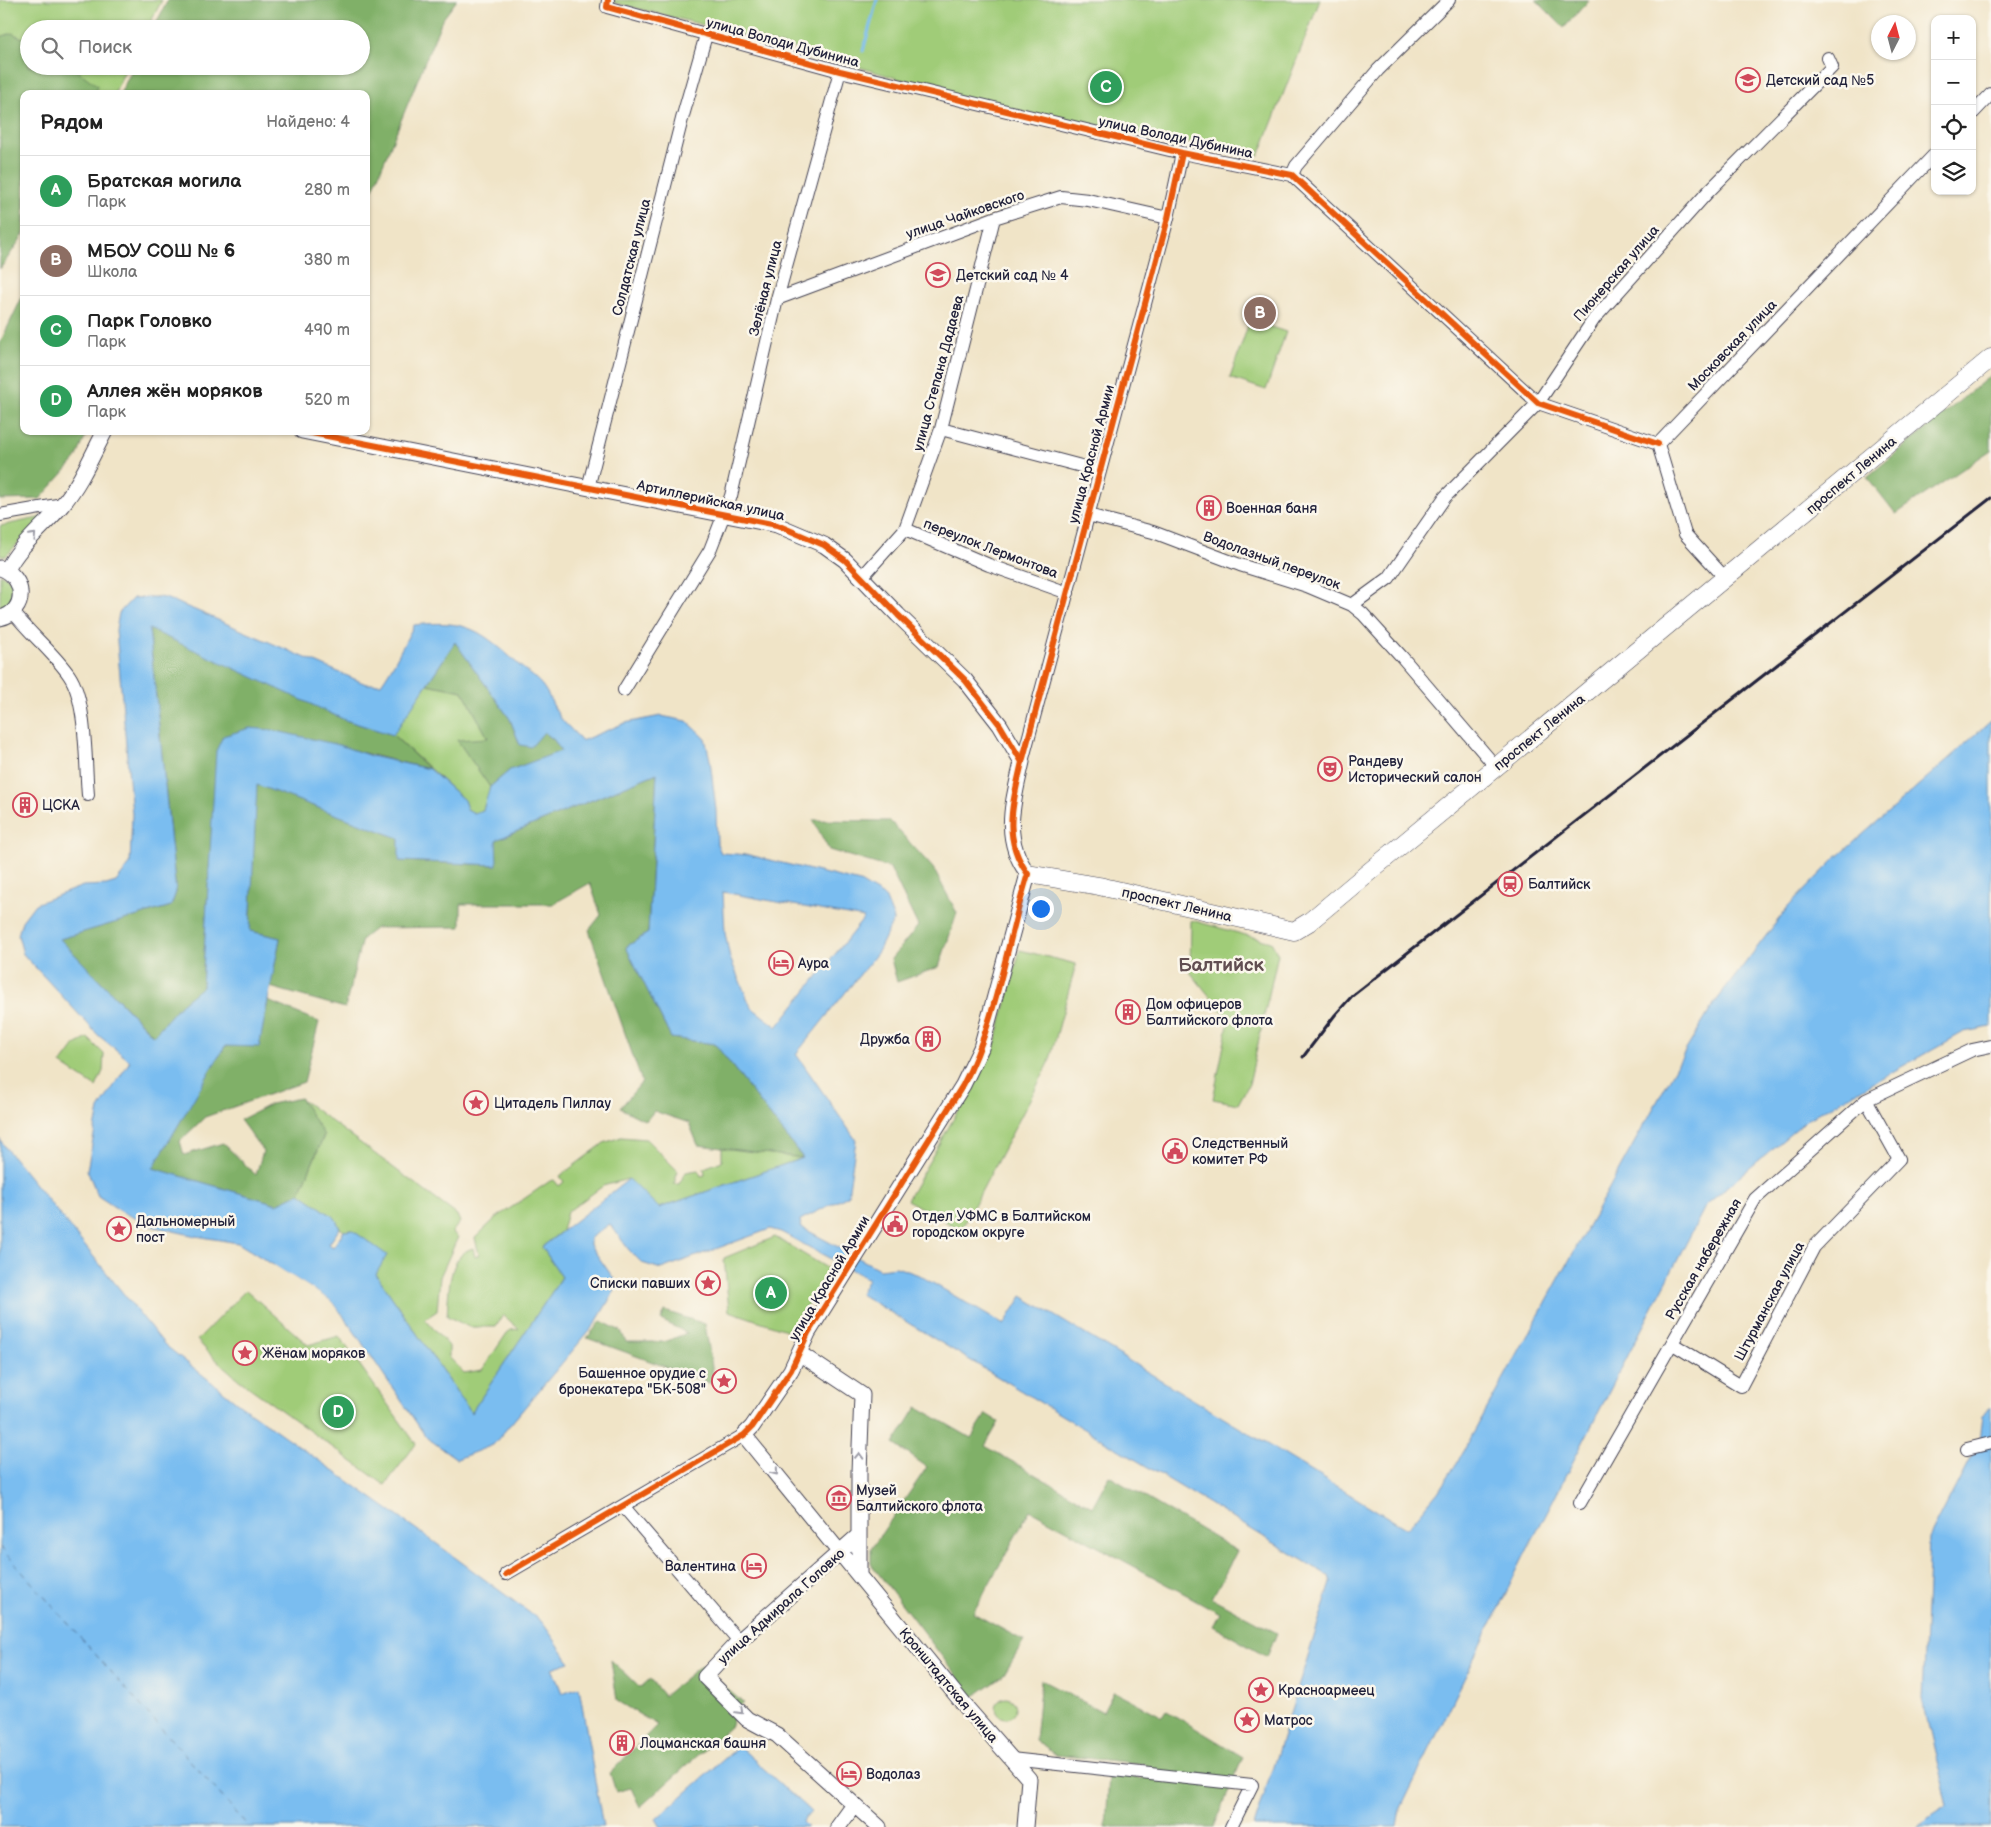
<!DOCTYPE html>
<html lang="ru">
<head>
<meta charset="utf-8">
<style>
  :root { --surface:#fff; --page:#f6f6f6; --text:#222; --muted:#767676; --line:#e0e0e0; --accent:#d93025 }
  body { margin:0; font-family:"Balsamiq Sans",sans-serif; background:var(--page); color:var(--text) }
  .controls { position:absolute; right:15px; top:15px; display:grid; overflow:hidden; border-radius:10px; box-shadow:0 1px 4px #0004 }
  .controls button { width:45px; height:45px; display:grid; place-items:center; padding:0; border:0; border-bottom:1px solid var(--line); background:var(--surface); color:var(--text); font:25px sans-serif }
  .compass { position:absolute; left:1871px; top:15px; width:45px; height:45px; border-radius:50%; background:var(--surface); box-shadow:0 1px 4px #0004; rotate:6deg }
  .you { position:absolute; left:1040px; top:908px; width:18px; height:18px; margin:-12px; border:4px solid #fff; border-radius:50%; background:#1a73e8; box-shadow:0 0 0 8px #1a73e833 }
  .badge { display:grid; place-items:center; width:32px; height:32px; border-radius:50%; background:var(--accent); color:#fff; font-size:16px; font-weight:700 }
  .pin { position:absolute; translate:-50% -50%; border:2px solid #fff; box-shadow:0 1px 5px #0006 }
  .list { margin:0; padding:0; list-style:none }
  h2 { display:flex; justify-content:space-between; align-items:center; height:65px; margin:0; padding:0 20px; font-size:21px }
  h2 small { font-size:16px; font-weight:400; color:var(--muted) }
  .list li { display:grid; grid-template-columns:32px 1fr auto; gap:15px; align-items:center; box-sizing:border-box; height:70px; padding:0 20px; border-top:1px solid var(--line) }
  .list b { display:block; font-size:19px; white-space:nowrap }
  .list p { margin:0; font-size:16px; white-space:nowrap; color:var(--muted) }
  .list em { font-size:16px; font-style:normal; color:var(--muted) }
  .icon { flex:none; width:28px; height:28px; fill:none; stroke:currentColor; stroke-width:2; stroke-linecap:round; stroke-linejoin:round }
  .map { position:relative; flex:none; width:1991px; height:1827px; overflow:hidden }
  .search { position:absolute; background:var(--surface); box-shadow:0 1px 4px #0004; left:20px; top:20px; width:350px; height:55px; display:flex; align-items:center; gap:12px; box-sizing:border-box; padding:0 18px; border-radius:28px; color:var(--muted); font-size:19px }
  .panel { position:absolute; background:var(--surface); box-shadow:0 1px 4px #0004; left:20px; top:90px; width:350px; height:345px; border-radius:10px }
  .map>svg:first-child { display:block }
</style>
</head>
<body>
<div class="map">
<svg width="1991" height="1827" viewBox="0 0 1991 1827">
  <rect width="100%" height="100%" fill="#fbf7ec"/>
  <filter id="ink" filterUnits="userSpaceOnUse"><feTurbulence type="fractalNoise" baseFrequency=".02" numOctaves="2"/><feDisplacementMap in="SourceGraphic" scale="10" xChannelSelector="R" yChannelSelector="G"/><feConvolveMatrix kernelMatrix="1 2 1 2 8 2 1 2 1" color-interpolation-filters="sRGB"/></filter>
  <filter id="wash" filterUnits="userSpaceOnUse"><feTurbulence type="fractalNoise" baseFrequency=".0096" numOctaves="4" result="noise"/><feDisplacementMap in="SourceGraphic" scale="20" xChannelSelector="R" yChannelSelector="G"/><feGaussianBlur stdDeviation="1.12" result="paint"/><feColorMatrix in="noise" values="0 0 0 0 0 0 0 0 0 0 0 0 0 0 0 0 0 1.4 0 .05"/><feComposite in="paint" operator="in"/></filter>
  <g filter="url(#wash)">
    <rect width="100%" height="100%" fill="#f0e4c7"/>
    <path fill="#a0cc78" stroke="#61775a" d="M0 0H162L147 29H29V66H127L114 94H24L0 197Z
      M611 0H1320L1259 156 987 105 791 47 612 2Z
      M1250 320 1286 332 1266 390 1230 378Z
      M43 517 6 556H0V526Z
      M0 574 12 581 15 600 0 613Z
      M427 684 463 691 488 738 458 741 490 787 483 810 474 813 467 809 464 800 393 735Z
      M1191 920 1271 942 1278 954 1249 1084 1238 1104 1213 1099 1229 1020 1190 972Z
      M1020 950 1076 964 1049 1063 961 1230 907 1200 994 1048Z
      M88 1038 104 1054 103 1071 96 1087 61 1064 75 1045Z
      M300 1098 457 1215 460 1222 452 1232 458 1237 440 1277 437 1311 425 1319 449 1346V1357L464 1373 482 1370 507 1333 511 1330 519 1329 503 1315 496 1327H469L447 1316C449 1294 447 1255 473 1248L475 1257 479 1255 475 1238 496 1218 550 1181 554 1180 559 1186 564 1182 560 1176 604 1143 621 1137 646 1139 678 1171 674 1184H679L686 1172 698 1170 701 1176 705 1175 704 1168 722 1161V1148L803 1158 659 1208 628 1179 603 1186 567 1212 562 1231 542 1247 562 1277 471 1413 376 1274 352 1230 344 1231 340 1228 335 1218 300 1193 324 1136Z
      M775 1237 827 1268V1275L789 1331 729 1311 724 1258Z
      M246 1290 308 1345 339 1336 416 1444 385 1485 239 1380 210 1354 197 1340Z
      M996 1708a10 10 0 1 1 20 0a10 10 0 1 1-20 0Z"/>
    <path fill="#80b068" stroke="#516952" d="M168 0H457L442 20 373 189 366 188V94H120L134 66H361V29H153Z
      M1536 0H1589L1564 28Z
      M12 33 29 41V66H71L98 86 94 94H24V234L0 269V37Z
      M24 293V431H88L76 459 40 499 0 500V343Z
      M1991 375V450L1896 514 1867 477Z
      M149 628 345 720 393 735 429 769C376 757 325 742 272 730L210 857 202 988 181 1004 154 1036 59 939 171 906 176 892Z
      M455 642 510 719 520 745 544 732 554 740 562 752 510 770 490 787 457 740 488 738 463 691 427 684Z
      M657 773 648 933 626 947 671 1038 715 1044 803 1158 698 1145 689 1123 654 1111 646 1121 620 1108 642 1082 589 930 601 915 590 883 553 904H461V927L376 928 362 939 345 1008 270 987 280 938 250 931 256 784 399 838 400 861 496 865V840Z
      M813 820 890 821 933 868 957 913 939 967 897 982 891 959 918 926 890 868 829 850Z
      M268 1001 319 1022 304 1082 205 1117 180 1141 184 1155 223 1143 256 1175 263 1151 240 1120 271 1104 300 1098 324 1135 300 1193 277 1204 152 1168 225 1046 259 1045Z
      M665 1311 705 1324 715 1385 587 1338 601 1321 621 1331 626 1342H664L687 1333 661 1320Z
      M917 1407 971 1438 986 1414 999 1422 985 1446 1092 1507 1109 1476 1237 1551 1212 1598 1277 1633 1267 1657 1213 1626 1220 1613 1030 1510 973 1613 1024 1641 1004 1675 973 1697 871 1564V1549L927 1467 894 1444Z
      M611 1660 640 1688 650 1679 664 1696 701 1665 743 1703 733 1712 731 1726 640 1807 631 1788 616 1792 610 1773 657 1725 617 1701Z
      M1041 1680 1103 1712 1114 1691 1163 1717 1167 1711 1243 1757 1214 1827H1106L1109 1774 1143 1779 1145 1764 1055 1755 1035 1740Z"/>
    <path fill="#7abdf0" stroke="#4e7096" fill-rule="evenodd" d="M156 597 165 598 195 610 366 684H381C394 666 403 645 414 625 467 619 481 630 519 665 527 672 538 679 544 688 551 698 555 712 563 721 569 728 576 733 581 741L625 723 661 716 687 721 705 738 710 760 716 810 717 844 721 853 749 855 860 882 885 897 894 919 878 952 796 1054 856 1140 848 1196 800 1220 801 1227 879 1269 896 1267 919 1275 1004 1325 1022 1296 1407 1529 1438 1492 1458 1461 1684 1053 1714 1004 1788 907 1834 860 1991 721V1027L1964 1032 1808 1119 1706 1205 1523 1558 1400 1810 1397 1827H1254L1331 1583 1329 1576 860 1294 868 1279 781 1232 770 1229 661 1269 642 1263 629 1250 610 1224 590 1238V1245L614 1279V1292L595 1324 493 1445 457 1459 426 1437 356 1334 333 1302 238 1243 196 1236 151 1226 122 1212 98 1196 87 1170 99 1109 130 1061 98 1035 23 954 18 935 22 921 35 904 83 886 106 885 116 882 130 864 132 814 116 630 119 613 133 598ZM149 629 345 720 393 735 455 642 510 719 520 745 531 747 544 732 554 740 561 751 510 770 490 787 483 810 474 813 467 809 464 800 429 769 371 756 339 745 272 730 250 728 223 736 216 751 202 987 181 1004 153 1036 60 939 171 906 176 892ZM657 773 648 933 626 947 671 1038 715 1044 803 1158 659 1208 629 1179 542 1247 562 1277 471 1413 376 1274 387 1255 352 1230 344 1231 333 1247 329 1244 340 1228 335 1218 300 1193 277 1204 153 1168 225 1046 259 1047 280 938 250 931 257 785 399 838V861L497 865 496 840ZM723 892 864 918 777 1027 751 1007 730 958 725 933Z
      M0 1139 5 1147 165 1345 239 1404 437 1544 542 1622 570 1662 552 1668 562 1693 579 1687 603 1827H0Z
      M1991 1407V1827H1916L1948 1806 1922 1698 1929 1539 1979 1441 1982 1415Z
      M739 1746 811 1812 802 1822 807 1827H661L656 1819Z"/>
    <path fill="#f0e4c7" d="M274 1265 333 1302 344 1318 342 1319 331 1304 273 1268Z"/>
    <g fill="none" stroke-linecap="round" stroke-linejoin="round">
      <path stroke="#7abdf0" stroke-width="3" d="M863 51 877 0"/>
      <path stroke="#41587a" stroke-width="1" stroke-dasharray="6 5" stroke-linecap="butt" d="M0 1547 249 1827"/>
    </g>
  </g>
  <g filter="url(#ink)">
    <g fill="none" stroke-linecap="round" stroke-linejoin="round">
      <defs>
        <path id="minor" d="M608 0 607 7 840 71 1182 153 1292 175 1538 403 1658 444
          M1972 114 1991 94
          M1292 175 1296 166 1378 70 1449 0
          M777 299 994 218 1061 197 1088 200 1168 218
          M941 429 1100 471
          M588 488 682 119 706 35
          M0 515 63 504
          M1088 515 1153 532 1240 565 1307 586 1352 605 1363 614 1402 657 1496 767
          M905 529 989 565 1068 593
          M862 577 905 529 941 429 994 218
          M1726 579 1685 534 1658 444 1935 154
          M1352 605 1389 578 1445 497 1538 403 1594 319 1707 193 1832 67 1828 58
          M13 612C30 634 53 652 69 675 87 701 85 762 88 795
          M624 690 710 550 731 496 777 299 840 71
          M1022 762 1168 218 1182 153
          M1673 1344 1741 1386 1814 1247 1899 1159 1866 1100
          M1967 1449 1991 1443
          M1580 1503 1755 1199 1866 1100 1972 1050 1991 1046
          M623 1506 739 1641
          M506 1574 744 1435
          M1011 1759 1252 1785 1231 1827"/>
        <path id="tertiary" d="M302 431 777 525 824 545 845 560 898 615 965 680 1000 725 1022 762C1013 803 1001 838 1028 874L981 1048 963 1085 808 1333 791 1370 752 1427 744 1435 966 1707 1029 1779 1025 1827
          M0 568C26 576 28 612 0 618
          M7 570C19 545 44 527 62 505 80 484 92 456 105 431
          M799 1353 862 1395 859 1472V1575
          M859 1535 739 1641 705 1677 747 1719 777 1735 879 1827
          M838 1827 854 1805"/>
        <path id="secondary" d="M1028 874 1099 886 1294 931 1309 922 1358 881 1991 358"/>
      </defs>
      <use href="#minor" stroke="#413f50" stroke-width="14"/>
      <use href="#tertiary" stroke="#413f50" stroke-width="17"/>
      <use href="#secondary" stroke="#413f50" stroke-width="19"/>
      <use href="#minor" stroke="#fff" stroke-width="12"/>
      <use href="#tertiary" stroke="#fff" stroke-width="15"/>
      <use href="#secondary" stroke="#fff" stroke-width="18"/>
      <path stroke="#22223b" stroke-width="3" d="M1303 1057 1335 1015 1352 996 1991 498"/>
      <defs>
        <path id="cycleway" d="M608 0 607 7 840 71 1182 153 1292 175 1538 403 1658 444
          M302 431 777 525 824 545 845 560 898 615 965 680 1000 725 1022 762
          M506 1574 744 1435 752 1427 791 1370 808 1333 963 1085C996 1023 1007 942 1028 874 1001 838 1013 803 1022 762L1168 218 1182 153"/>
      </defs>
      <use href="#cycleway" stroke="#fbf7ec" stroke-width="9"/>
      <use href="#cycleway" stroke="#e8590c" stroke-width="6"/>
    </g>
    <defs><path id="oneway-chevron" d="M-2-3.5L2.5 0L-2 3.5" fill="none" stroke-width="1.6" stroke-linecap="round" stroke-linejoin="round" transform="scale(1.25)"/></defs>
    <g stroke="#9c9ca7">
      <use href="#oneway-chevron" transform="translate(33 536) rotate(-47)"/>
      <use href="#oneway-chevron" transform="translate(859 1456) rotate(-88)"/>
      <use href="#oneway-chevron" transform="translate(775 1472) rotate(51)"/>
      <use href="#oneway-chevron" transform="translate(740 1711) rotate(45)"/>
    </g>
  </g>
  <defs>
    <symbol id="school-ring" viewBox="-11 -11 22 22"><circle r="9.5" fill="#fbf7ec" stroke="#d1495b" stroke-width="1.5"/><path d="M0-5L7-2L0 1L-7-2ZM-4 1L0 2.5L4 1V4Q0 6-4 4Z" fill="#d1495b"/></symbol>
    <symbol id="building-ring" viewBox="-11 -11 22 22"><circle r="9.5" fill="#fbf7ec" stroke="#d1495b" stroke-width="1.5"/><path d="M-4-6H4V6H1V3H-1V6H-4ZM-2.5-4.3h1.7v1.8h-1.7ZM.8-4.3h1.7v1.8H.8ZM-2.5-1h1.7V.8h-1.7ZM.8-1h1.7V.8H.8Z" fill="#d1495b"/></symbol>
    <symbol id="theatre-ring" viewBox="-11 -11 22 22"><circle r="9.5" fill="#fbf7ec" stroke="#d1495b" stroke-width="1.5"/><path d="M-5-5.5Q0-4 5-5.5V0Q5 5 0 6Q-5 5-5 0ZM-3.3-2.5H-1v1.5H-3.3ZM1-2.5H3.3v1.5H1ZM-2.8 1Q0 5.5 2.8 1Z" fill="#d1495b"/></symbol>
    <symbol id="station-ring" viewBox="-11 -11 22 22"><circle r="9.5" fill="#fbf7ec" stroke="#d1495b" stroke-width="1.5"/><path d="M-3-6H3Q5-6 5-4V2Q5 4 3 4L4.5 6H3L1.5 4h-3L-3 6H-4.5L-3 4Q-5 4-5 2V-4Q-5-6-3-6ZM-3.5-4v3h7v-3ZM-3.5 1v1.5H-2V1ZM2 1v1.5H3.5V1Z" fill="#d1495b"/></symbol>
    <symbol id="hotel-ring" viewBox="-11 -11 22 22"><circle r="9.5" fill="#fbf7ec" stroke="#d1495b" stroke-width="1.5"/><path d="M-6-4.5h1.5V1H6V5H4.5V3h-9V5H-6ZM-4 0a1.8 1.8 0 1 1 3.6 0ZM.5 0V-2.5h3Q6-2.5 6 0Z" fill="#d1495b"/></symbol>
    <symbol id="sight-ring" viewBox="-11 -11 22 22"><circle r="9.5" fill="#fbf7ec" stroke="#d1495b" stroke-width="1.5"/><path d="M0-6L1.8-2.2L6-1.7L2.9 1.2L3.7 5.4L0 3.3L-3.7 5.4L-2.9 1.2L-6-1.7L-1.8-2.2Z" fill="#d1495b"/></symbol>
    <symbol id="civic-ring" viewBox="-11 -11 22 22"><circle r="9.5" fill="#fbf7ec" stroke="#d1495b" stroke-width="1.5"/><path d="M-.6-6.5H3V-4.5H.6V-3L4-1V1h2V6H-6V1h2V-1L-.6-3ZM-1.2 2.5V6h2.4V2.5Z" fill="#d1495b"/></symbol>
    <symbol id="museum-ring" viewBox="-11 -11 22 22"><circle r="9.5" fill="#fbf7ec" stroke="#d1495b" stroke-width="1.5"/><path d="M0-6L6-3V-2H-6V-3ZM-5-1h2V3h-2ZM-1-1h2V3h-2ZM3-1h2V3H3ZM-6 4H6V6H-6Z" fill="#d1495b"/></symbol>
  </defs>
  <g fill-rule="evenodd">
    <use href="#school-ring" x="1734" y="66" width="28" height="28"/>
    <use href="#school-ring" x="924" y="261" width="28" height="28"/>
    <use href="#building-ring" x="1195" y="494" width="28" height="28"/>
    <use href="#theatre-ring" x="1316" y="755" width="28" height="28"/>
    <use href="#building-ring" x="11" y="791" width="28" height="28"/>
    <use href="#station-ring" x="1496" y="870" width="28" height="28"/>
    <use href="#hotel-ring" x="767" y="949" width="28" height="28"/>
    <use href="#building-ring" x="1114" y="998" width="28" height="28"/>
    <use href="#building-ring" x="914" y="1025" width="28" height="28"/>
    <use href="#sight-ring" x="462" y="1089" width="28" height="28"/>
    <use href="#civic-ring" x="1161" y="1137" width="28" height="28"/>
    <use href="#civic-ring" x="881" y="1210" width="28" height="28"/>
    <use href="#sight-ring" x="105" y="1215" width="28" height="28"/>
    <use href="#sight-ring" x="694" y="1269" width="28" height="28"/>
    <use href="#sight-ring" x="231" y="1339" width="28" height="28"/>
    <use href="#sight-ring" x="710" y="1367" width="28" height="28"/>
    <use href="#museum-ring" x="825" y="1484" width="28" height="28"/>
    <use href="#hotel-ring" x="740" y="1552" width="28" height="28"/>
    <use href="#sight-ring" x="1247" y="1676" width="28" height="28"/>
    <use href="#sight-ring" x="1233" y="1706" width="28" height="28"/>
    <use href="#building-ring" x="608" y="1729" width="28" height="28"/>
    <use href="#hotel-ring" x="835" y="1760" width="28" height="28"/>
  </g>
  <g text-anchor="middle" stroke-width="5" stroke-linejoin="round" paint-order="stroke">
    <g font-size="14" fill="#22223b" stroke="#fbf7ec">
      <text transform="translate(783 42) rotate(15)" y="5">улица Володи Дубинина</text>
      <text transform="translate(1176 137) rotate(12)" y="5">улица Володи Дубинина</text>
      <text transform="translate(965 214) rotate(-19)" y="5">улица Чайковского</text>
      <text transform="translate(631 257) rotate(-76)" y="5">Солдатская улица</text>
      <text transform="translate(1616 273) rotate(-49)" y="5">Пионерская улица</text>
      <text transform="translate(765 288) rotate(-76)" y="5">Зелёная улица</text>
      <text transform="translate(1732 345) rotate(-46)" y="5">Московская улица</text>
      <text transform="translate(938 373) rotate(-75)" y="5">улица Степана Дадаева</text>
      <text transform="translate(1091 454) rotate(-75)" y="5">улица Красной Армии</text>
      <text transform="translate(1851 475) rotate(-40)" y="5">проспект Ленина</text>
      <text transform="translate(711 500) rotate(12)" y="5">Артиллерийская улица</text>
      <text transform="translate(991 548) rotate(21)" y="5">переулок Лермонтова</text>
      <text transform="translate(1272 560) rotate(20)" y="5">Водолазный переулок</text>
      <text transform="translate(1539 732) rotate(-39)" y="5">проспект Ленина</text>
      <text transform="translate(1177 904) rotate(13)" y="5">проспект Ленина</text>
      <text transform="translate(1703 1259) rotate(-60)" y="5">Русская набережная</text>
      <text transform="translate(829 1278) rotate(-59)" y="5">улица Красной Армии</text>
      <text transform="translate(1769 1301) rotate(-62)" y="5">Штурманская улица</text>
      <text transform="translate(781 1606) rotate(-42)" y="5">улица Адмирала Головко</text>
      <text transform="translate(949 1685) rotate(50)" y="5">Кронштадтская улица</text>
    </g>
    <g font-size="14" fill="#22223b" stroke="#fbf7ec" text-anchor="start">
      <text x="1766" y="85">Детский сад №5</text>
      <text x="956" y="280">Детский сад № 4</text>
      <text x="1226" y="513">Военная баня</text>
      <text x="1348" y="766">Рандеву<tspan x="1348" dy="16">Исторический салон</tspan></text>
      <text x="42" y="810">ЦСКА</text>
      <text x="1528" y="889">Балтийск</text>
      <text x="798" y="968">Аура</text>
      <text x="1146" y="1009">Дом офицеров<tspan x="1146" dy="16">Балтийского флота</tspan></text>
      <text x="910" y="1044" text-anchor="end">Дружба</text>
      <text x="494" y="1108">Цитадель Пиллау</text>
      <text x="1192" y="1148">Следственный<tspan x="1192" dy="16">комитет РФ</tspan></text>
      <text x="912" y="1221">Отдел УФМС в Балтийском<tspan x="912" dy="16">городском округе</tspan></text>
      <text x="136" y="1226">Дальномерный<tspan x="136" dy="16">пост</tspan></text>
      <text x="690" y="1288" text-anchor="end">Списки павших</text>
      <text x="262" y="1358">Жёнам моряков</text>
      <text x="706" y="1378" text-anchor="end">Башенное орудие с<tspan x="706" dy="16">бронекатера "БК-508"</tspan></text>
      <text x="856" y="1495">Музей<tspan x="856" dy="16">Балтийского флота</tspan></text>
      <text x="736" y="1571" text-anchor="end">Валентина</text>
      <text x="1278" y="1695">Красноармеец</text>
      <text x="1264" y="1725">Матрос</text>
      <text x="640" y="1748">Лоцманская башня</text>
      <text x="866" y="1779">Водолаз</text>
    </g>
    <g font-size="19" font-weight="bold" fill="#614e51" stroke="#fbf7ec">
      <text x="1221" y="971">Балтийск</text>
    </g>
  </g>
</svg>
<div class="controls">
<button>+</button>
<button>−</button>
<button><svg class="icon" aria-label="locate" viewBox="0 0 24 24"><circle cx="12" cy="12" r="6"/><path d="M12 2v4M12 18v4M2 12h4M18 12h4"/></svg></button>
<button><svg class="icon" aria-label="layers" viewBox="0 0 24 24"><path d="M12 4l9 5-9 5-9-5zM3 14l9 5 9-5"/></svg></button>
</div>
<svg class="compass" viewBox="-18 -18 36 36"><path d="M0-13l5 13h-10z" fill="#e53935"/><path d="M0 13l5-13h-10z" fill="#767676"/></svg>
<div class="you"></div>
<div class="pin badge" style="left:771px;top:1293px;background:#2e9e5b">A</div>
<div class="pin badge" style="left:1260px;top:313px;background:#8d6e63">B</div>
<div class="pin badge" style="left:1106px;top:87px;background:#2e9e5b">C</div>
<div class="pin badge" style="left:338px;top:1412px;background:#2e9e5b">D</div>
<div class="search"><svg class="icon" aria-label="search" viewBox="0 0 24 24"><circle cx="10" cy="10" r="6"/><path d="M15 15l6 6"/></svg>Поиск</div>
<section class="panel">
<h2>Рядом<small>Найдено: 4</small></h2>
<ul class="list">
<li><span class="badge" style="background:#2e9e5b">A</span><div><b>Братская могила</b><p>Парк</p></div><em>280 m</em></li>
<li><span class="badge" style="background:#8d6e63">B</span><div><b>МБОУ СОШ № 6</b><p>Школа</p></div><em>380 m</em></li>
<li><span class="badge" style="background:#2e9e5b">C</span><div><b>Парк Головко</b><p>Парк</p></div><em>490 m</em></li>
<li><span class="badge" style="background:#2e9e5b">D</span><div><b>Аллея жён моряков</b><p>Парк</p></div><em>520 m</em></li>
</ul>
</section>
</div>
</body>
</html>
